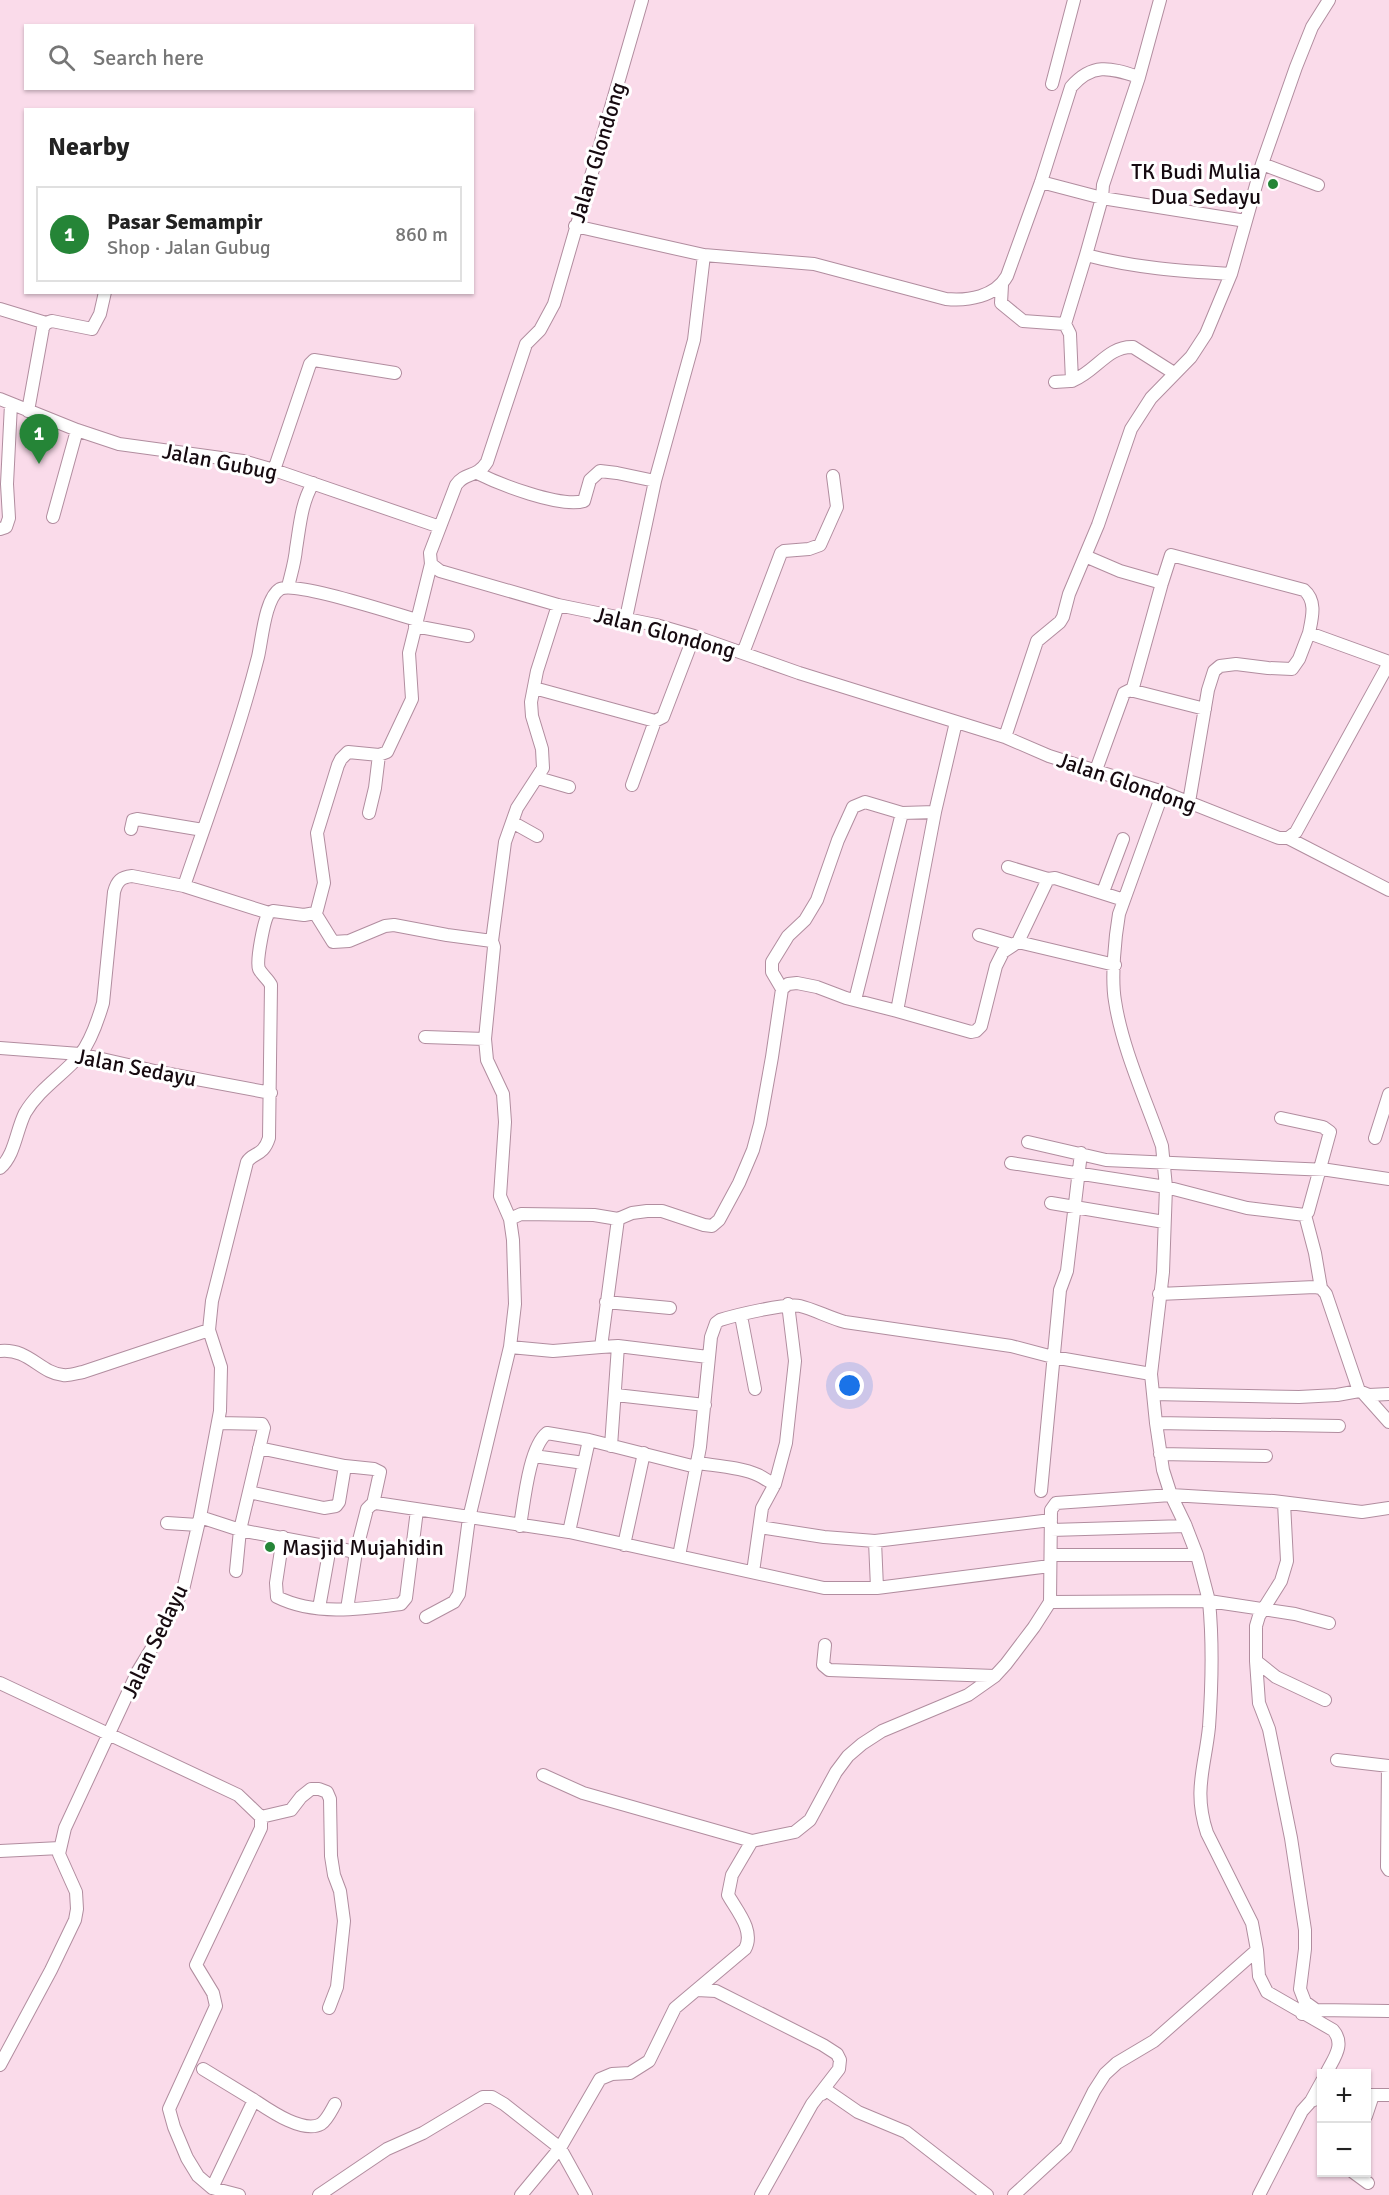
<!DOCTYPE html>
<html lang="en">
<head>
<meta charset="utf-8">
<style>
  :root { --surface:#fff; --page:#f6f6f6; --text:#222; --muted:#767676; --line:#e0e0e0; --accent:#258537 }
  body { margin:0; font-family:Signika,sans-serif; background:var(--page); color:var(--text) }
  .controls { position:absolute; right:18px; bottom:18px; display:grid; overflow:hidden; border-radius:0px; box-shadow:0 2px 4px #0004 }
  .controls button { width:54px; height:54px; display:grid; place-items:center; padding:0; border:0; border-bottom:2px solid var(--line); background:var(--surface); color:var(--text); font:30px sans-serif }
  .you { position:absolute; left:850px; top:1386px; width:21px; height:21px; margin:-15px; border:4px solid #fff; border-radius:50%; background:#1a73e8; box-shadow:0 0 0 9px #1a73e833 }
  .badge { display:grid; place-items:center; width:39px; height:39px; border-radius:50%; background:var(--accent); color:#fff; font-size:20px; font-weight:700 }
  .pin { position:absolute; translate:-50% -50px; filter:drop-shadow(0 2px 3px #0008) }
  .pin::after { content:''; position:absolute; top:32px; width:21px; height:18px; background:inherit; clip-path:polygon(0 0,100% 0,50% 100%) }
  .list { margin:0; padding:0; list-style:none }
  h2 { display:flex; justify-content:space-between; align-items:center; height:78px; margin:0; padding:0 24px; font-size:26px }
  h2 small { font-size:20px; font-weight:400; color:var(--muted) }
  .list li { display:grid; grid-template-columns:39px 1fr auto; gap:18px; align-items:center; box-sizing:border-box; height:96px; margin:0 12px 12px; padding:0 12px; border:2px solid var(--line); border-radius:0px }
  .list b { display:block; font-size:22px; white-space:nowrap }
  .list p { margin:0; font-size:20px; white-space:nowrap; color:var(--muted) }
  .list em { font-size:20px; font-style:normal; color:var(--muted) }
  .icon { flex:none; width:33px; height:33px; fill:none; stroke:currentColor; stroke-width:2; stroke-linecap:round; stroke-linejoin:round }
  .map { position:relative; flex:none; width:1389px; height:2195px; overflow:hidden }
  .search { position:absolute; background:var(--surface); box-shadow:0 2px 4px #0004; left:24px; top:24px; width:450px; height:66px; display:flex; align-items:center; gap:15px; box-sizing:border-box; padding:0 21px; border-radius:0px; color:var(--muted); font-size:22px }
  .panel { position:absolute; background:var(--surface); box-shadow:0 2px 4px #0004; left:24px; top:108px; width:450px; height:186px; border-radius:0px }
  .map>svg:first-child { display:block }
</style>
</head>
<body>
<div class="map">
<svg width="1389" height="2195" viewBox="0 0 1389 2195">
  <rect width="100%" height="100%" fill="#fadbea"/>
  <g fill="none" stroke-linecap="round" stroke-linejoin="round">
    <defs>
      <path id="minor" d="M1052 84 1074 0
        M1262 164 1318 185
        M1041 182 1102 198 1246 221
        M575 226 704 255 814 264 946 299C968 301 995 297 1007 276L1041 182 1071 87C1093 62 1110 68 1139 77
        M1086 255C1135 268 1180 271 1231 274
        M1002 285 1001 303 1023 321 1065 324
        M0 309 46 323
        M1072 381 1070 334 1065 324 1086 255 1102 198 1103 185 1139 77 1160 0
        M1055 382C1061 381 1068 382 1074 380 1096 371 1108 346 1133 347L1174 373
        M0 399 77 430 119 444 243 461 274 470 440 527
        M28 411 43 328 46 323 52 321 92 329 100 314 105 292
        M274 470 310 364 314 360 395 373
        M477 473C499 484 560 508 584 501L590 480 600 471 617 473 655 481
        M53 517 77 430
        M0 529 6 527 9 518 7 484 11 404
        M1085 556 1120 571 1162 583
        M431 564 440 571 558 605 656 625 694 636 799 673 1005 737 1049 756 1163 792 1279 838H1288L1296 832 1389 663
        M288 587C291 574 295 562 296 549 300 525 301 504 313 483
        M626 618 655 481 694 340 704 255
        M415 626 468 636
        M743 653 781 553 784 551 809 549 820 545 837 507 833 476
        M534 688 655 721 663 717 694 636
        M1132 691 1162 583 1171 555 1304 590C1317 601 1312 618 1309 633L1389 662
        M1005 737 1037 641 1060 622 1063 617 1069 594 1098 525 1131 429 1151 398 1191 357 1206 334 1231 274 1262 164 1296 67 1312 27 1329 0
        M1096 770 1124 693 1130 690 1205 709
        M538 778 569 787
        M632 785 655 721
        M1189 802 1208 690 1214 671 1220 666 1236 664 1268 668 1292 669 1299 659 1309 633
        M935 812 897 1011 971 1032 976 1031 981 1026 996 966 1003 952 1018 942 1048 879 1055 878 1124 900
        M369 813 375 788 379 755
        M512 822 537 836
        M131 829 133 820 137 819 203 830
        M1288 838 1389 890
        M1008 867 1048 879
        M184 886C210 810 238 735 258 657 262 640 265 598 280 589 296 581 395 614 417 620
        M1103 892 1123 839
        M315 913 333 942 349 941 385 926 394 925 447 935 492 941
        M979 935 1013 945
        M1018 942 1115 965
        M782 989 788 984 797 983 817 987 846 998 897 1011
        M855 1000 902 813
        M425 1037 485 1039
        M0 1048 80 1054 159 1072 271 1093
        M1375 1138 1389 1094
        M1028 1142 1106 1160 1328 1170 1389 1179
        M1011 1163 1166 1187 1247 1208 1305 1215 1308 1212 1330 1132 1323 1127 1281 1118
        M0 1168C15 1155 16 1131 25 1113 39 1089 63 1075 80 1055 91 1041 98 1020 103 1003L114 892C117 881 121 877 132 876L184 886 269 913 273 911 304 915 315 913 317 910 324 883 317 833 338 765 341 759 348 752 379 755 387 752 412 699 409 653 431 564 430 553 456 485C466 471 476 479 487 462L526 344 540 330 554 304 642 0
        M1051 1203 1164 1222
        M1305 1215 1315 1253 1321 1288
        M510 1219 521 1214 594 1215 618 1219 632 1213 647 1211H662L704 1225 712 1226 719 1220 739 1183 753 1150 760 1124 772 1057 782 989 772 972V962L788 936 805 920 817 900 838 840 853 807 865 802 902 813 935 812 956 722
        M618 1219 601 1347 618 1346 708 1357
        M1159 1294 1315 1287 1321 1288 1326 1294 1359 1391 1369 1395 1389 1394
        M606 1302 670 1308
        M741 1316 755 1389
        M510 1347 553 1351 601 1347
        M0 1351C29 1348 40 1373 63 1375 70 1376 77 1373 83 1372L209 1330
        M1153 1394 1299 1397 1337 1395 1359 1391
        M1364 1394 1389 1422
        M616 1395 705 1405
        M218 1423 262 1424 264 1428 240 1530 236 1571
        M1156 1423 1339 1426
        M611 1446 618 1346
        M1160 1454 1266 1456
        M534 1456 584 1463
        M697 1463C717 1466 740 1467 758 1475 765 1478 768 1482 775 1484
        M345 1466 374 1469 380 1472 373 1504
        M1041 1491 1060 1290 1067 1271 1081 1153
        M249 1492 324 1508 336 1506 339 1502 345 1466 259 1448
        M1284 1503 1287 1561 1281 1581 1259 1616 1256 1626V1661L1276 1677 1325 1700
        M200 1517 240 1530 356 1552
        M167 1523 198 1525
        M520 1526C524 1503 529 1447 547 1433L589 1440 696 1467
        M760 1527 824 1537 875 1541 1051 1520
        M1051 1530 1186 1526
        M569 1532 589 1440
        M283 1537 276 1583 277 1597C315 1616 362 1609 401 1604L406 1598 417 1510
        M875 1541 877 1588
        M624 1545 644 1453
        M1051 1555H1197
        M679 1556 700 1447 711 1337 716 1323 720 1320C736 1315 786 1303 800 1306 813 1309 830 1318 845 1322L1011 1346 1053 1357 1151 1374
        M753 1572 762 1508 775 1484 786 1443 795 1361 788 1304
        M1050 1602 1209 1601 1197 1555 1185 1524 1171 1495 1163 1470 1156 1423 1151 1374 1163 1272 1166 1187 1162 1146C1146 1100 1122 1048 1115 1001 1111 978 1115 937 1119 914L1163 792
        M319 1608 330 1547
        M347 1609 356 1552 367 1509 371 1505 376 1503 569 1532 824 1588H877L1050 1566
        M426 1617 454 1602 459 1594 469 1518 510 1347 515 1304 513 1240 510 1219 500 1196 505 1122 503 1094 487 1060 485 1039 494 947 492 941 505 842 517 808 543 768 542 749 532 716 531 702 537 671 558 605
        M825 1645 823 1665 829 1670 995 1676
        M1256 1661 1259 1703 1269 1729 1291 1838 1305 1930V1949L1300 1989 1305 2002 1316 2010 1302 2014
        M0 1683 238 1795 261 1817V1828L196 1965 213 1993 216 2006 169 2109 174 2127 187 2158 198 2176 212 2188 239 2195
        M1337 1760 1389 1766
        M1388 1766 1387 1867 1389 1870
        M543 1775 583 1793 752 1841 795 1832 810 1820 836 1772 848 1756 862 1744 882 1731 968 1695 995 1676 1006 1664 1034 1627 1050 1602 1051 1510 1056 1503 1171 1495 1273 1501 1362 1512 1389 1508
        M261 1817 291 1810 301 1797 311 1789H319L327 1792 330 1799 331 1856 334 1875 340 1891 344 1921 337 1987 329 2008
        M0 1851 60 1848
        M697 1990 716 1991 823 2045 837 2054 840 2060 839 2069 812 2104 761 2195
        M1316 2010 1389 2011
        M0 2065 51 1970 75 1920 77 1909 76 1892 59 1854 65 1828 138 1671 158 1638 183 1590 200 1517 220 1411 221 1367 209 1330 212 1301 247 1162C253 1152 263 1157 269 1138L271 985C268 979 262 975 259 969 256 961 264 919 269 913
        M203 2069 254 2100
        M1326 2074C1333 2059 1346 2045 1333 2030L1267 1992 1259 1976 1257 1950 1252 1923 1207 1833C1193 1791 1205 1767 1209 1727 1212 1685 1213 1642 1209 1601L1295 1614 1329 1623
        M822 2094 824 2091 829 2092 858 2112 906 2132 987 2195
        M1366 2095H1389
        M1311 2101 1322 2081
        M1366 2116 1373 2095
        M1353 2172 1368 2183
        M212 2188 254 2100C269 2110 303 2134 321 2124 327 2120 331 2111 335 2104
        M319 2195 387 2149 423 2133 483 2097H492L504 2104 560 2148 586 2195
        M521 2195 560 2148 600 2079 612 2074 630 2073 649 2061 675 2008 745 1949C755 1931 737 1911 728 1895L732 1875 752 1841
        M1014 2195 1066 2147 1094 2091 1105 2074 1117 2063 1154 2041 1257 1950
        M1259 2195 1302 2111 1311 2101 1322 2097"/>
    </defs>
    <use href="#minor" stroke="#b18d9f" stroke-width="14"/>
    <use href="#minor" stroke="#fff" stroke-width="12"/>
  </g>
  <g fill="#258537" stroke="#fff" stroke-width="2">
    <circle cx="1273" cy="184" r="6"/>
    <circle cx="270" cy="1547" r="6"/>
  </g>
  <g text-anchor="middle" stroke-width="6" stroke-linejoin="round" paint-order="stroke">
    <g font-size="22" fill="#160a10" stroke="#fff">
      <text transform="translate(597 152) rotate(-73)" y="8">Jalan Glondong</text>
      <text transform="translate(220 461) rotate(11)" y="8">Jalan Gubug</text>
      <text transform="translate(665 632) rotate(15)" y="8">Jalan Glondong</text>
      <text transform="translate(1127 782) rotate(19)" y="8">Jalan Glondong</text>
      <text transform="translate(136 1067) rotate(11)" y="8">Jalan Sedayu</text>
      <text transform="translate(154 1641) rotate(-64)" y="8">Jalan Sedayu</text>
    </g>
    <g font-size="22" fill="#160a10" stroke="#fff" text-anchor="end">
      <text x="1261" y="179">TK Budi Mulia<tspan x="1261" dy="25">Dua Sedayu</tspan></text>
      <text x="282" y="1555" text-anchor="start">Masjid Mujahidin</text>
    </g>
  </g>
</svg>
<div class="controls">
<button>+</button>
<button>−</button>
</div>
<div class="you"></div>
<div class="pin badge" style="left:39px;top:464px">1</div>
<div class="search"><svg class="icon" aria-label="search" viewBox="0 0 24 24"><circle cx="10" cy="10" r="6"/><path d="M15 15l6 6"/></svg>Search here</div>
<section class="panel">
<h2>Nearby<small></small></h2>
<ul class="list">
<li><span class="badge">1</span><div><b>Pasar Semampir</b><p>Shop · Jalan Gubug</p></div><em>860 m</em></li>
</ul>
</section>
</div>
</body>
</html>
